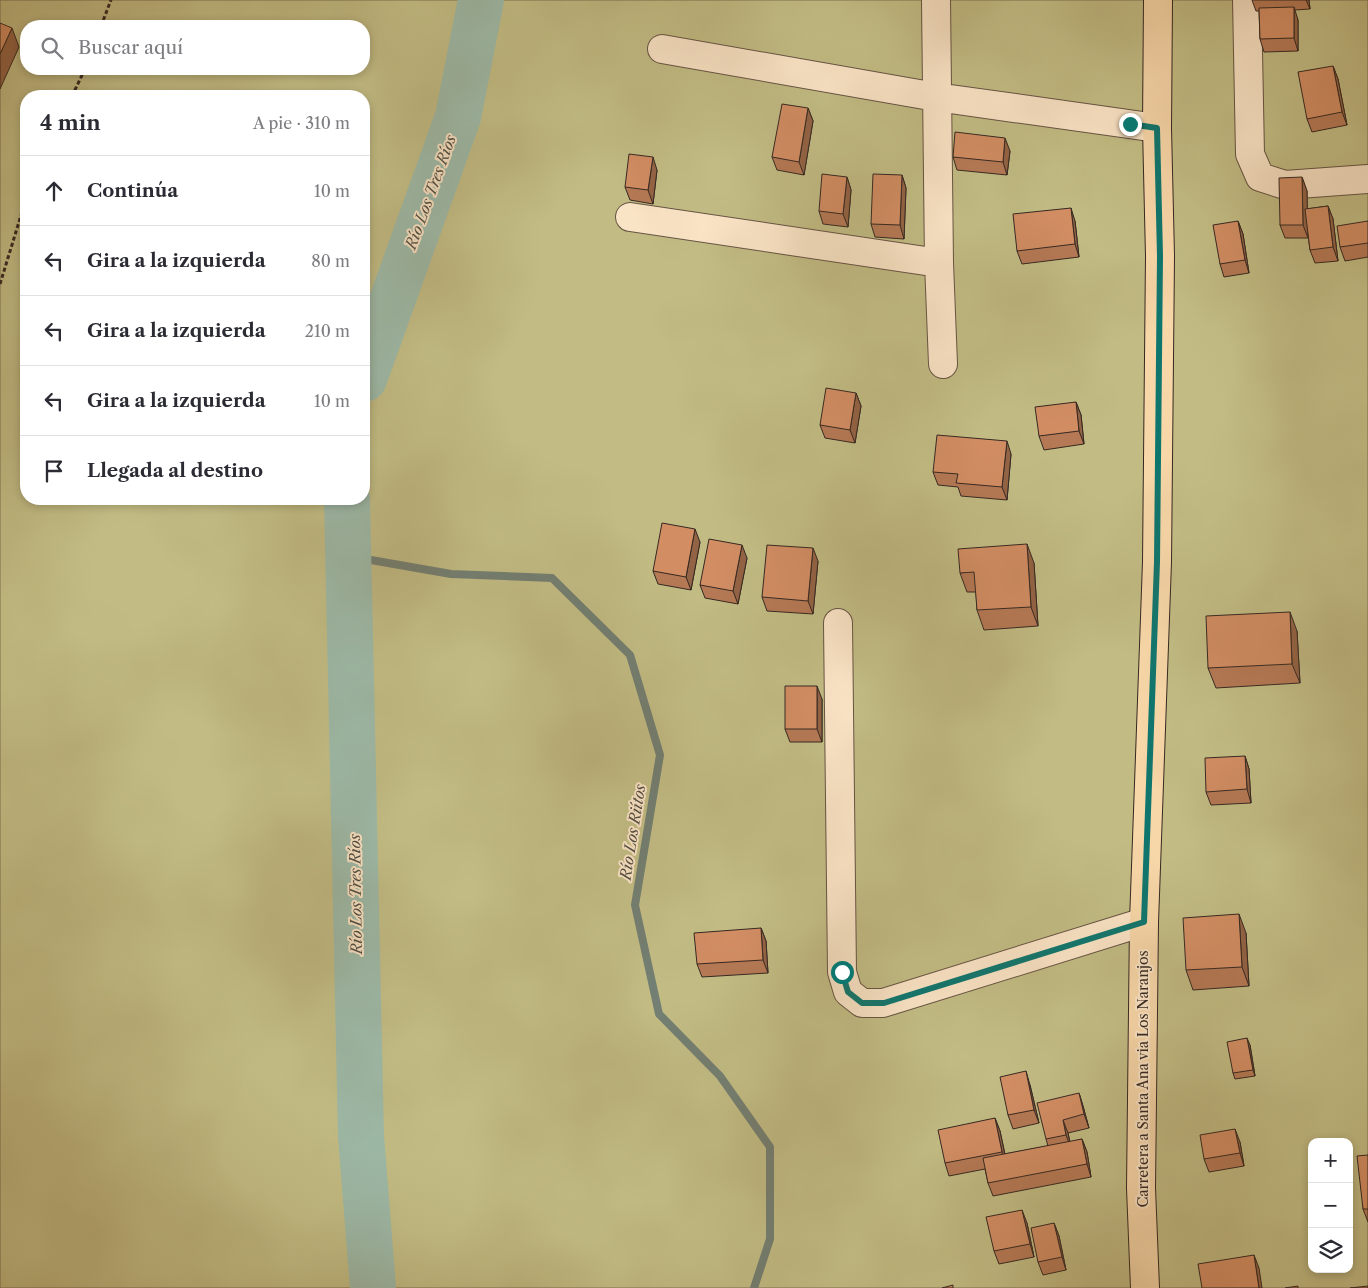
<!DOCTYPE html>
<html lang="es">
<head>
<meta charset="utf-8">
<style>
  :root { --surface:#fff; --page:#f7f7f7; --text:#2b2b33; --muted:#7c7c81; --line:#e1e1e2 }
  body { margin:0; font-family:"Libre Caslon Text",serif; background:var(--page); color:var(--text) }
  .controls { position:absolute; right:15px; bottom:15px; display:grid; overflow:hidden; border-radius:10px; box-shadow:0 2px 8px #0003 }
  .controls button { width:45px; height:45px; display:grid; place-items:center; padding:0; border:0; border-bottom:1px solid var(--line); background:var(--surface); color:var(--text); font:25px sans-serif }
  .stop { position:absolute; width:15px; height:15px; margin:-11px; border:4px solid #0f766e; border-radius:50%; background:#fff }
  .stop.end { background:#0f766e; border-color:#fff; box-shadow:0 1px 5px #0008 }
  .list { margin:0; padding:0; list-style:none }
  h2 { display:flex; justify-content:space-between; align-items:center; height:65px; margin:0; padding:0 20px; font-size:21px }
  h2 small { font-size:16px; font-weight:400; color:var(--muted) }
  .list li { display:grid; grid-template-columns:32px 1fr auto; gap:15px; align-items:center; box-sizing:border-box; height:70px; padding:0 20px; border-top:1px solid var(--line) }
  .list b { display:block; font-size:19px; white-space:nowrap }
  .list em { font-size:16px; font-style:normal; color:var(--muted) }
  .icon { flex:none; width:28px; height:28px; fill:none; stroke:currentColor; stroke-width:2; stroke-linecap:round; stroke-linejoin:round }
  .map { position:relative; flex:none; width:1368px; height:1288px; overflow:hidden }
  .search { position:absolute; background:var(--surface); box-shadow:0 2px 8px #0003; left:20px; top:20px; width:350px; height:55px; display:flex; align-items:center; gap:12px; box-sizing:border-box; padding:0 18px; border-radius:20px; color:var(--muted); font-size:19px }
  .panel { position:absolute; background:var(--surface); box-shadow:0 2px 8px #0003; left:20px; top:90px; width:350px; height:415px; border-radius:20px }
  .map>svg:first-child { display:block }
</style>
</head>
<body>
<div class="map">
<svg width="1368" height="1288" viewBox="0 0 1368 1288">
  <rect width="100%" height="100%" fill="#f7d6a8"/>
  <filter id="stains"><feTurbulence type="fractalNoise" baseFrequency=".004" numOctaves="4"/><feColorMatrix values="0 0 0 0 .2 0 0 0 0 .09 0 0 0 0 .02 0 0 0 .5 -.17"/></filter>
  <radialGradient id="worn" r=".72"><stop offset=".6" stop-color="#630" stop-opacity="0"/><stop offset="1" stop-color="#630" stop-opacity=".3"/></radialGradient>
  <path fill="#c2bc84" stroke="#7c7253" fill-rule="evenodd" d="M0 0H1368V1288H0ZM26 26H364V69H26ZM26 96H364V499H26ZM1312 1142H1349V1269H1312Z"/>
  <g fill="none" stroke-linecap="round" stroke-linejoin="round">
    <path stroke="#737f72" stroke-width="8" d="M348 556 451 574 552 578 630 655 660 755 635 905 659 1014 720 1076 770 1147V1239L754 1288"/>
    <path stroke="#9db9a7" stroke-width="46" d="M364 379 458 117 481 0
      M347 499 361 1136 373 1288"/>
    <defs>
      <path id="minor" d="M936 0 939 263 943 364
        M1247 0 1250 154 1260 177 1285 185 1368 179
        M662 49 936 97 1157 128
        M630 217 939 263
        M838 623 842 972 848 992 862 1003H883L1144 922"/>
      <path id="major" d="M1145 1288 1141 1188 1144 922 1157 562 1160 256 1157 128 1158 0"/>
    </defs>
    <use href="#minor" stroke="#665444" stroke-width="30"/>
    <use href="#major" stroke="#352822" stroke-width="30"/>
    <path stroke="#352822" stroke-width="3" stroke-dasharray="4 2.5" stroke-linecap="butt" d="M101 26 111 0
      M72 96 85 69
      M0 284 26 199"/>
    <use href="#minor" stroke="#fae4c6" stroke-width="28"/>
    <use href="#major" stroke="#f7d6a8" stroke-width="28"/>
  </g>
  <path fill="#b57955" stroke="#352822" d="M1252 0H1309L1310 9 1294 10 1298 20V51L1264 52 1260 39 1259 11H1256Z
    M1333 66 1338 79 1347 125 1312 132 1307 119Z
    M808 108 813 121 804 175 777 170 772 157Z
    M1010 151 1007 175 957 170 953 157Z
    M657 170 653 204 630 200 625 187Z
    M902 175 906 188 904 239 875 237 871 224Z
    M847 177 851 190 848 227 823 224 819 211Z
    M1302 177 1307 191V209L1328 206 1333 219 1338 261 1315 263 1310 250 1307 227 1308 238H1285L1280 225Z
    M1075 221 1079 257 1022 264 1017 251Z
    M1238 221 1243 234 1249 273 1224 277 1220 264Z
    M1368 221V257L1345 261 1340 247Z
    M856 393 861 406 855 443 825 438 820 425Z
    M1076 402 1081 415 1084 444 1044 450 1039 436Z
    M1011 454 1007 500 961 496 958 487 938 485 933 472Z
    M700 542 691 590 658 584 653 571Z
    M747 558 738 604 705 598 700 585Z
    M818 561 813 614 767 611 762 597Z
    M1034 563 1038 626 984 630 977 610 976 592H967L960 573Z
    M1297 631 1300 683 1216 688 1208 668Z
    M822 699V742H790L785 729Z
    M1245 756 1249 769 1251 803 1211 805 1206 792Z
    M761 928 766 941 768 973 702 977 697 964Z
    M1246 933 1249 986 1193 990 1186 970Z
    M1250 1045 1255 1076 1235 1079 1233 1073Z
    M1030 1085 1039 1123 1013 1129 1008 1115Z
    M1079 1093 1083 1106 1089 1128 1068 1133 1070 1142 1082 1139 1087 1152 1091 1177 993 1196 988 1183 985 1169 949 1176 945 1163 995 1118 1000 1131 1005 1154 1048 1146 1046 1139Z
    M1240 1142 1244 1166 1209 1172 1204 1159Z
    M1368 1155V1222L1363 1209Z
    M1027 1223 1034 1257 999 1264 994 1251Z
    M1054 1223 1059 1236 1066 1270 1043 1275 1038 1262Z"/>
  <path fill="#936345" stroke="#352822" d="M1306 0H1309L1310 9Z
    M1294 7 1298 20V51L1294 38Z
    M12 28 19 47 0 89V54Z
    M1333 66 1338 79 1347 125 1342 112Z
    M808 108 813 121 804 175 799 162Z
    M1005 138 1010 151 1007 175 1003 162Z
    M653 157 657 170 653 204 648 190Z
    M902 175 906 188 904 239 900 225Z
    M847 177 851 190 848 227 843 214Z
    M1302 177 1307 191 1308 238 1303 225Z
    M1328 206 1333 219 1338 261 1333 247Z
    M1071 208 1075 221 1079 257 1075 244Z
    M1238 221 1243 234 1249 273 1245 260Z
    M856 393 861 406 855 443 850 430Z
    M1076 402 1081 415 1084 444 1079 431Z
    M1007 441 1011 454 1007 500 1002 487Z
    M695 529 700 542 691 590 686 577Z
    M1027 544 1034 563 1038 626 1031 607Z
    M742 545 747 558 738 604 733 591Z
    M813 548 818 561 813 614 808 601Z
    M1290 612 1297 631 1300 683 1292 664Z
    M817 686 822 699V742L817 729Z
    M1245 756 1249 769 1251 803 1247 789Z
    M1239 914 1246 933 1249 986 1242 967Z
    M761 928 766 941 768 973 763 960Z
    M1247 1038 1250 1045 1255 1076 1253 1070Z
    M1026 1071 1030 1085 1039 1123 1034 1110Z
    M1079 1093 1083 1106 1089 1128 1084 1114Z
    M995 1118 1000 1131 1007 1165 1002 1152Z
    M1063 1120 1068 1133 1071 1148 1066 1135Z
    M1235 1129 1240 1142 1244 1166 1240 1153Z
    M1082 1139 1087 1152 1091 1177 1087 1164Z
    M1022 1210 1027 1223 1034 1257 1030 1244Z
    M1054 1223 1059 1236 1066 1270 1062 1257Z
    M1254 1255 1259 1268 1262 1288H1259Z"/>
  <path fill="#d28d63" stroke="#352822" d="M1294 7V38L1260 39 1259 8Z
    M0 23 12 28 0 54Z
    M1333 66 1342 112 1307 119 1298 72Z
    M782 104 808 108 799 162 772 157Z
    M955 132 1005 138 1003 162 953 157Z
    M629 154 653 157 648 190 625 187Z
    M822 174 847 177 843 214 819 211Z
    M873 174 902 175 900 225 871 224Z
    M1302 177 1303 225H1280L1279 178Z
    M1328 206 1333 247 1310 250 1305 209Z
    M1071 208 1075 244 1017 251 1013 214Z
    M1238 221 1245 260 1220 264 1213 225Z
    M1368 221V243L1340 247 1337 226Z
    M826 388 856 393 850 430 820 425Z
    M1076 402 1079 431 1039 436 1035 407Z
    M937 435 1007 441 1002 487 956 483 958 474 933 472Z
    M662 523 695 529 686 577 653 571Z
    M709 539 742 545 733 591 700 585Z
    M1027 544 1031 607 977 610 974 572 960 573 958 549Z
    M767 545 813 548 808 601 762 597Z
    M1290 612 1292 664 1208 668 1206 616Z
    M785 686H817V729H785Z
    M1245 756 1247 789 1206 792 1205 758Z
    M1239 914 1242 967 1186 970 1183 918Z
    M761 928 763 960 697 964 694 933Z
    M1247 1038 1253 1070 1233 1073 1227 1042Z
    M1026 1071 1034 1110 1008 1115 1000 1077Z
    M1079 1093 1084 1114 1063 1120 1066 1135 1046 1139 1037 1103Z
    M995 1118 1002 1152 945 1163 938 1130Z
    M1235 1129 1240 1153 1204 1159 1200 1135Z
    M1082 1139 1087 1164 988 1183 983 1158Z
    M1368 1155V1209H1363L1357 1156Z
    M1022 1210 1030 1244 994 1251 986 1217Z
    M1054 1223 1062 1257 1038 1262 1031 1228Z
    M1254 1255 1259 1288H1202L1198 1264Z
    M953 1285V1288H942Z
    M1298 1286V1288H1285Z
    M1368 1286V1288H1350Z"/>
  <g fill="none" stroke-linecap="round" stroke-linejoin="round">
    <path stroke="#0f766e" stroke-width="6" d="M842 972 848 992 862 1003H884L1144 922 1157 562 1160 256 1157 128 1130 124"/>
  </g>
  <g text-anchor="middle" stroke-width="4" stroke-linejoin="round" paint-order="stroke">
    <g font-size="14" fill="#352822" stroke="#fae4c6">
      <text transform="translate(1143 1079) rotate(-90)" y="5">Carretera a Santa Ana via Los Naranjos</text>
    </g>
    <g font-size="15" font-style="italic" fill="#4f4c43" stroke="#fae4c6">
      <text transform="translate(431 192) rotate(-70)" y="5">Río Los Tres Ríos</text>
      <text transform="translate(633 832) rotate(-81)" y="5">Río Los Riítos</text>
      <text transform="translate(356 894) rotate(-91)" y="5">Río Los Tres Ríos</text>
    </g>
  </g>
  <rect width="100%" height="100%" filter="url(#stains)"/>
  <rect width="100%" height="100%" fill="url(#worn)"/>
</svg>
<div class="controls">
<button>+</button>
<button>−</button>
<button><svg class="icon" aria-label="layers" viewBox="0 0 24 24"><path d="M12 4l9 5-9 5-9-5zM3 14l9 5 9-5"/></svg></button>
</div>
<div class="stop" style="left:842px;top:972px"></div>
<div class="stop end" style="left:1130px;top:124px"></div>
<div class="search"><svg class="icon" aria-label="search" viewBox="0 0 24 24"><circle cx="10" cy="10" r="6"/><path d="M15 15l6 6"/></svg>Buscar aquí</div>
<section class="panel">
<h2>4 min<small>A pie · 310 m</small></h2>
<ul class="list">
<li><svg class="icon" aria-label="ahead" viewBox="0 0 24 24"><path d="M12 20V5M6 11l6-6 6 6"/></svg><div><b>Continúa</b></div><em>10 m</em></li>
<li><svg class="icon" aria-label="left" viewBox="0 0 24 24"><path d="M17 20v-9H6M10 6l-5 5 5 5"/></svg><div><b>Gira a la izquierda</b></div><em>80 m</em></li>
<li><svg class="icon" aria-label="left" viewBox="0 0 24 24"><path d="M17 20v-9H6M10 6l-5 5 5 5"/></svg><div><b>Gira a la izquierda</b></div><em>210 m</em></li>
<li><svg class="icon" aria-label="left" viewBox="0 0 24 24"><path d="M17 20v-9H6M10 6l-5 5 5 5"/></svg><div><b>Gira a la izquierda</b></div><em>10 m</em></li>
<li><svg class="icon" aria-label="arrive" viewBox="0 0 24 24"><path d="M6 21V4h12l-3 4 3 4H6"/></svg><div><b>Llegada al destino</b></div></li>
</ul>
</section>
</div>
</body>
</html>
